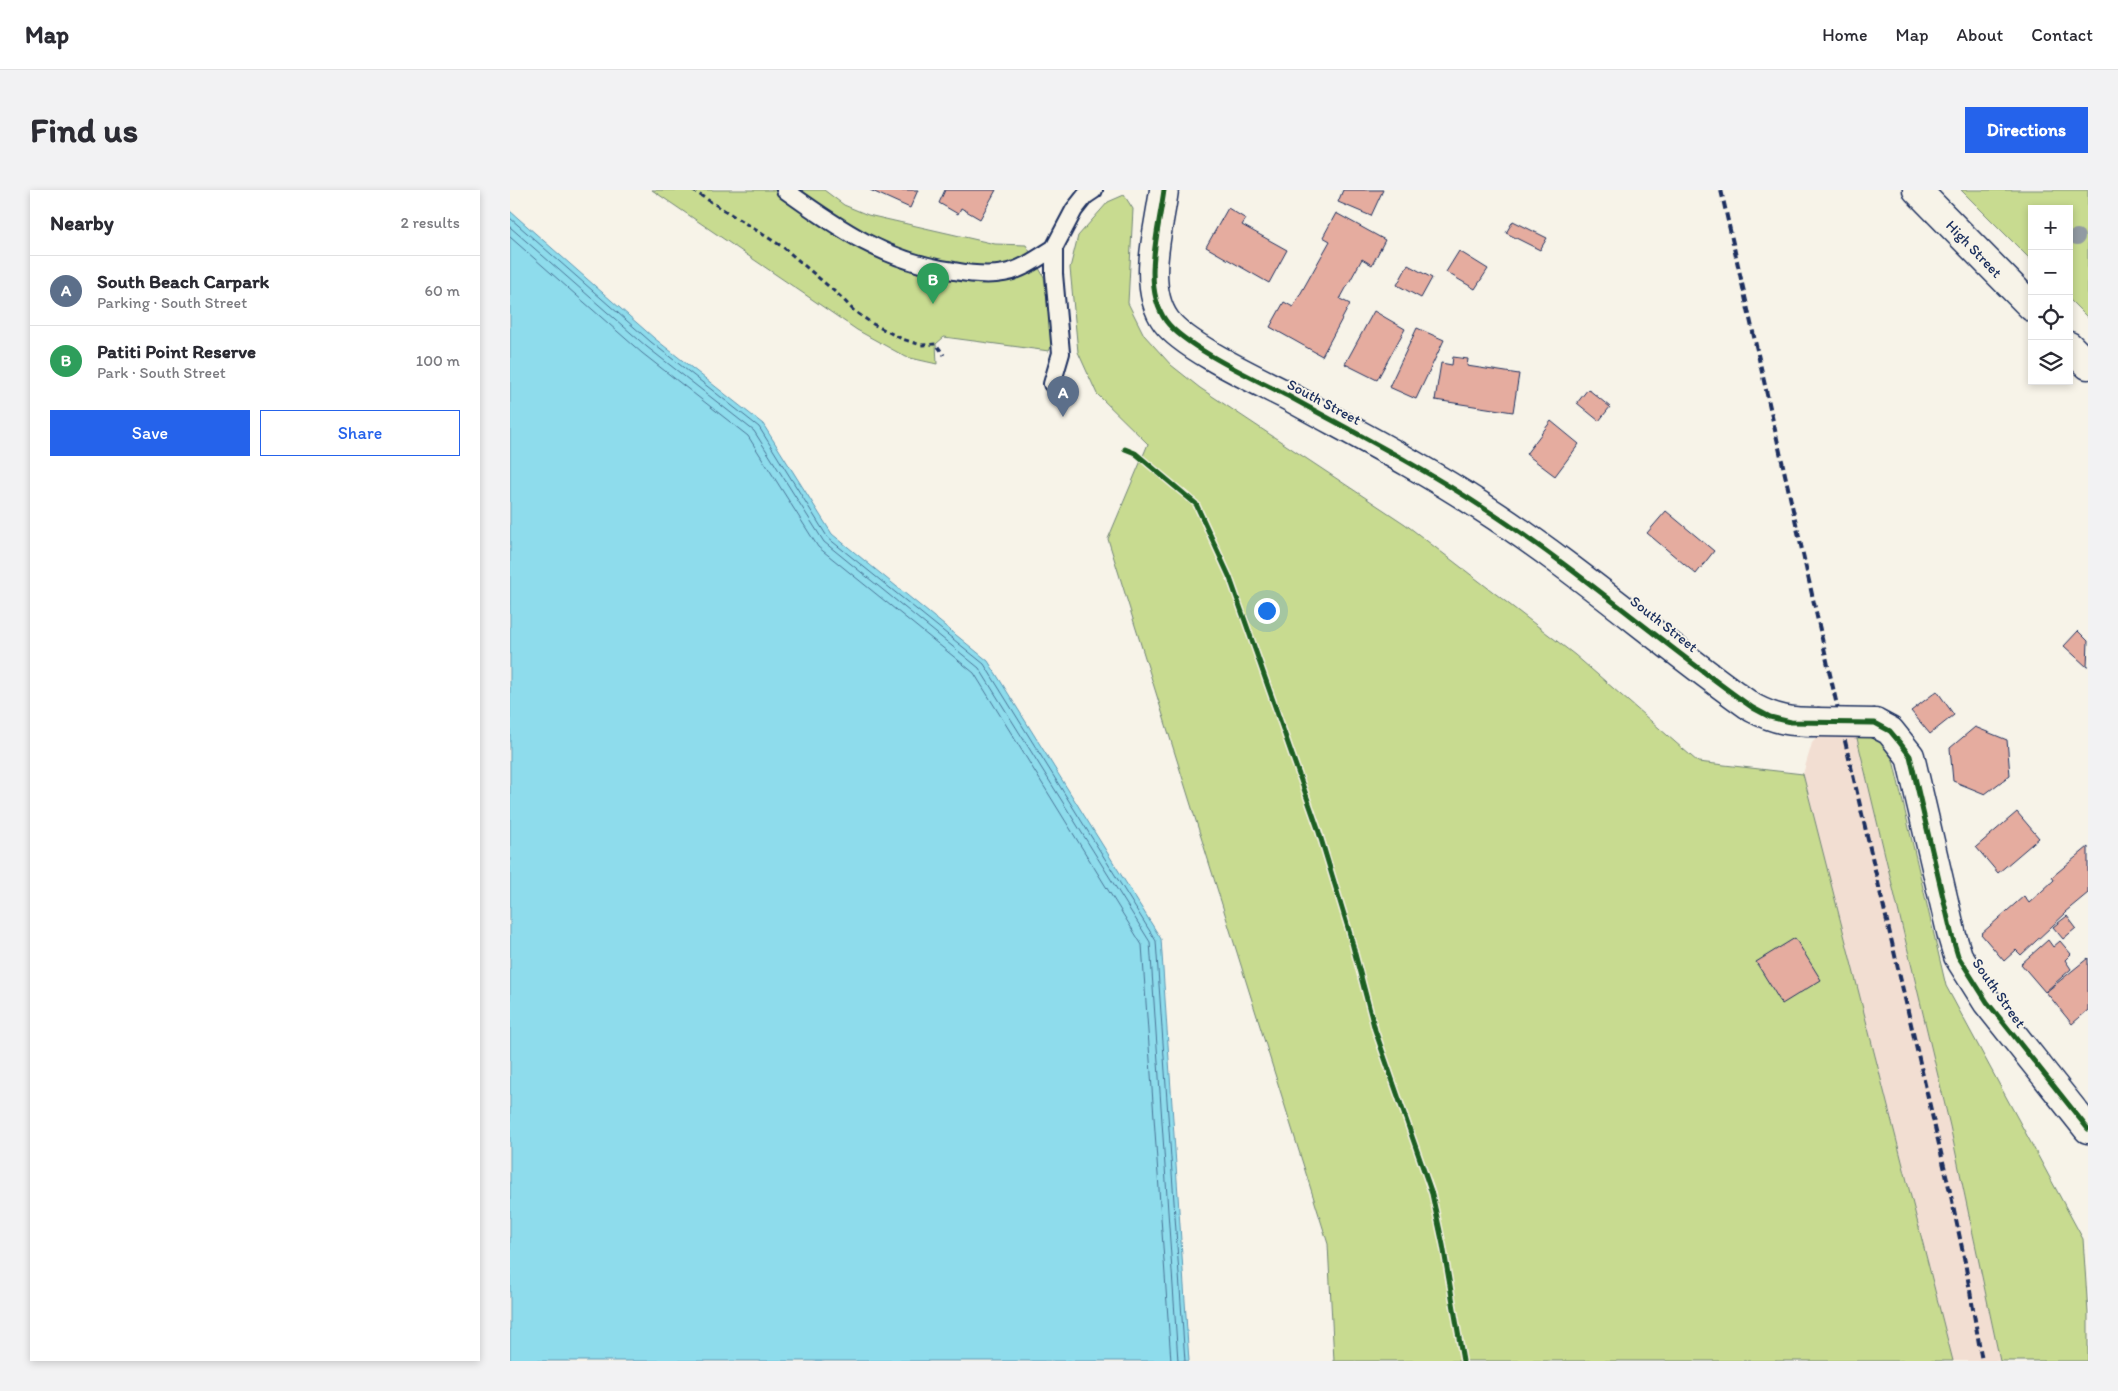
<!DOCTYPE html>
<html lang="en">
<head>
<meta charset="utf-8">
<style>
  :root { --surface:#fff; --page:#f2f2f3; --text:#2b2b33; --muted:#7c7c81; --line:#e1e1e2; --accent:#2563eb }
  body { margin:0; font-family:Itim,sans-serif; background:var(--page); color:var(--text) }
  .controls { position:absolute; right:15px; top:15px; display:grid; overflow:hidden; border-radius:0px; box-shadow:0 2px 8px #0003 }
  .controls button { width:45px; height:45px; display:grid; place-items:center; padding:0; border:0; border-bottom:1px solid var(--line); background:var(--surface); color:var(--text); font:25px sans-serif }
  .you { position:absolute; left:756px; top:420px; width:18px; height:18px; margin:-12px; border:4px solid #fff; border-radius:50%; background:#1a73e8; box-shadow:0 0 0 8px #1a73e833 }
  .badge { display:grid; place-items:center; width:32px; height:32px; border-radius:50%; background:var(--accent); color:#fff; font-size:16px; font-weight:700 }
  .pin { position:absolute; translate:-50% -41px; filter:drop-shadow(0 1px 2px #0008) }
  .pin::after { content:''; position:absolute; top:26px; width:18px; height:15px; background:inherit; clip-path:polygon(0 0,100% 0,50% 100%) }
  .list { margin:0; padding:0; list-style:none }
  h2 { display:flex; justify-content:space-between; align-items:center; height:65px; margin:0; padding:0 20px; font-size:21px }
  h2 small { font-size:16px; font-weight:400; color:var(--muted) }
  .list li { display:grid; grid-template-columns:32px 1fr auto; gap:15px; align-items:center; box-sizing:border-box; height:70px; padding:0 20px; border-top:1px solid var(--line) }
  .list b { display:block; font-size:19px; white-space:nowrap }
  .list p { margin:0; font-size:16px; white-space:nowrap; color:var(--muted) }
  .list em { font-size:16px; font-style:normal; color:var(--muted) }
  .actions { display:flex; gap:10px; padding:15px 20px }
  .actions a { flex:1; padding:11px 0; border:1px solid var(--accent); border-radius:0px; text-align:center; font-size:18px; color:var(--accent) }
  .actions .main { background:var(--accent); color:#fff }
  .icon { flex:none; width:28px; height:28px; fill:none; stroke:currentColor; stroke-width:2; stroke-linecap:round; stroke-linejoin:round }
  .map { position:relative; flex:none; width:1578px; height:1171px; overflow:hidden; border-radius:0px }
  header { display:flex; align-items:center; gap:30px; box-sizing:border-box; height:70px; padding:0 25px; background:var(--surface); border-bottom:1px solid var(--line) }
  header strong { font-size:24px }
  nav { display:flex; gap:28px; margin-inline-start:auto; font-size:18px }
  .intro { display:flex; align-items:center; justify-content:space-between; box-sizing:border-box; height:120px; padding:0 30px }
  h1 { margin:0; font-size:35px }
  .button { padding:12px 22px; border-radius:0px; background:var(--accent); color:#fff; font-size:18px; font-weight:700 }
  main { display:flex; gap:30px; padding:0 30px }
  aside { flex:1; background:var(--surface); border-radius:0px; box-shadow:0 2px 8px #0003 }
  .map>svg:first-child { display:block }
</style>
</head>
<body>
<header>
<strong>Map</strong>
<nav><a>Home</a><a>Map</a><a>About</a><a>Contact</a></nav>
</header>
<div class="intro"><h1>Find us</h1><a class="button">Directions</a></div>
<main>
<aside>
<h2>Nearby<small>2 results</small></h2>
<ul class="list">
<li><span class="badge" style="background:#5c6f8a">A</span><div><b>South Beach Carpark</b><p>Parking · South Street</p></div><em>60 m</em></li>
<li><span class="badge" style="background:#2e9e5b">B</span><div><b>Patiti Point Reserve</b><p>Park · South Street</p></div><em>100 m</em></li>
</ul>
<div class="actions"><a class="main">Save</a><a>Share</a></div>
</aside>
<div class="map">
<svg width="1578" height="1171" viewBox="0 0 1578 1171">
  <rect width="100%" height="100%" fill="#f7f3e8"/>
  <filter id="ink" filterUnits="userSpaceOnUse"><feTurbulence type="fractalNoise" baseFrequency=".02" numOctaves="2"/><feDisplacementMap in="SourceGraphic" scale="10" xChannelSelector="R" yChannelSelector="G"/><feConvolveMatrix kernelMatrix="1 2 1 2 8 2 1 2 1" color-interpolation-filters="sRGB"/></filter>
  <g filter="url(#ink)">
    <path fill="#f2ded2" d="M1310 544H1346L1440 936 1490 1171H1443L1293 584 1302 553Z"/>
    <path fill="#c8db90" stroke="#728577" d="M142 0H314L334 15 358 25 485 54 516 55 534 87 543 153 539 161 434 147 426 154 427 174 396 167 347 140Z
      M1451 0H1578V128L1559 109V19H1522V71Z
      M614 5 623 19 618 113 634 145 661 175 690 198 895 334 1065 465 1188 572 1293 584 1443 1171H824L818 1054 598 349 638 254 587 204 568 162 560 78 568 46 598 12Z
      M1346 544H1365L1383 570 1436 796 1573 1049 1578 1123V1171H1490L1440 936Z"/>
    <path fill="#8edcec" stroke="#6097b3" d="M0 21 144 148 253 234 322 344 478 471 651 749 679 1171H0Z"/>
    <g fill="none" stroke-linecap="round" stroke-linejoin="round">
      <path stroke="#497497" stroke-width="1" d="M0 28 141 152 249 237 318 348 474 474 646 751 675 1171
        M0 37 137 157 244 241 314 352 469 478 640 752 668 1171
        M0 47 132 163 238 246 308 357 464 483 632 755 661 1171"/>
    </g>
    <path fill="#e5ac9f" stroke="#1b2f5e" d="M360 0H408L400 18Z
      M435 0H486L470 29 451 18 448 24 429 13Z
      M833 0H873L861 26 828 12Z
      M718 18 736 29 732 35 777 60 759 93 696 57Z
      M826 23 875 50 862 75 852 69 830 109 840 114 812 166 760 137 774 112 783 117 820 51 813 47Z
      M1003 31 1037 48 1030 60 996 43Z
      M949 61 978 79 965 99 936 82Z
      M898 75 922 88 911 108 887 95Z
      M864 121 895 139 867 190 835 174Z
      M907 138 934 150 906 209 879 197Z
      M943 167 958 169 957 176 1009 184 1003 222 925 210 931 173 942 175Z
      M1078 199 1100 217 1089 231 1067 213Z
      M1041 231 1069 254 1045 286 1016 264Z
      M1156 321 1204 361 1186 384 1137 343Z
      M1568 441 1578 451 1577 477 1554 456Z
      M1427 501 1444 525 1420 544 1401 521Z
      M1465 537 1497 550 1500 585 1475 604 1443 591 1440 558Z
      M1507 622 1529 648 1488 683 1466 657Z
      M1578 657V703L1555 722 1556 723 1511 765 1506 760 1494 771 1471 744 1514 706 1519 713 1544 690 1542 687Z
      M1557 726 1566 738 1553 749 1543 737Z
      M1285 748 1311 790 1272 814 1246 772Z
      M1538 750 1543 757 1550 751 1561 764 1555 770 1561 779 1535 802 1511 774Z
      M1578 768V820L1562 834 1536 802Z"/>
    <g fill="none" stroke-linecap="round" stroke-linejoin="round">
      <defs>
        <path id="lane" d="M275 0C329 39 377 72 444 81 460 84 478 86 494 83 512 80 528 68 544 58
          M542 194 551 163 544 84V58L564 20 575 6 584 0"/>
        <path id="street" d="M654 0C649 40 631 96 656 131 675 157 747 190 778 206 843 242 910 276 972 317 1067 378 1151 453 1243 518 1266 530 1281 532 1307 532
          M1407 0 1522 117
          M1559 156 1578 175
          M1365 533 1380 541 1400 566 1442 746 1448 766 1477 812 1578 939"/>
      </defs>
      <use href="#lane" stroke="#1b2f5e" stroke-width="20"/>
      <use href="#street" stroke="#1b2f5e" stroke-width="31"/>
      <path stroke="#1b2f5e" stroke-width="3" stroke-dasharray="5 4" stroke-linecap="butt" d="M182 0 273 57 332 108 344 121 363 134 392 149 411 155 426 154 434 165"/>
      <use href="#lane" stroke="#f7f3e8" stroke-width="16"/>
      <use href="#street" stroke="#f7f3e8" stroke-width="28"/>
      <path stroke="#1b2f5e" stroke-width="4" stroke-dasharray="8 4" stroke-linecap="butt" d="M1211 0 1335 551 1441 1006 1455 1072 1472 1171"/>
      <defs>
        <path id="street-bridge" d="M1307 532 1365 533"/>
      </defs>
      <use href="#street-bridge" stroke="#1b2f5e" stroke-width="31" stroke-linecap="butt"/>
      <use href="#street-bridge" stroke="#f7f3e8" stroke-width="28"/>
      <defs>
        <path id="cycleway" d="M654 0C649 40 631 96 656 131 675 157 747 190 778 206 843 242 910 276 972 317 1067 378 1151 453 1243 518L1260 527 1281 532 1365 533 1380 541 1390 553 1400 566 1442 746 1448 766 1477 812 1578 939
          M615 259 625 263 686 314 720 388 808 639 839 741 865 840 922 1004 933 1055 953 1171"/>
      </defs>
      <use href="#cycleway" stroke="#f7f3e8" stroke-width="8"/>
      <use href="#cycleway" stroke="#1b5e20" stroke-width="5"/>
    </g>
    <circle fill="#919aa2" cx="1567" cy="47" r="8"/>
  </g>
  <g text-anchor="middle" stroke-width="4" stroke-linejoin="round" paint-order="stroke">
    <g font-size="15" fill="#1b2f5e" stroke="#f7f3e8">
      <text transform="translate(1464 59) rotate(46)" y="5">High Street</text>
      <text transform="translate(814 212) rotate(28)" y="5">South Street</text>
      <text transform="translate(1154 434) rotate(38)" y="5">South Street</text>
      <text transform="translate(1489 803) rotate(55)" y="5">South Street</text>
    </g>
  </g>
</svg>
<div class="controls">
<button>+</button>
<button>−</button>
<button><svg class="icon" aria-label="locate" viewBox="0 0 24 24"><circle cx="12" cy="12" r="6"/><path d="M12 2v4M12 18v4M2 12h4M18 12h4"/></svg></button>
<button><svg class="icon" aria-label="layers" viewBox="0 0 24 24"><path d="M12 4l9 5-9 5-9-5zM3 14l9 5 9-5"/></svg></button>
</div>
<div class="you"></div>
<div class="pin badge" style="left:553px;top:227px;background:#5c6f8a">A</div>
<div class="pin badge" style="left:423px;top:114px;background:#2e9e5b">B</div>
</div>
</main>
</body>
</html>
